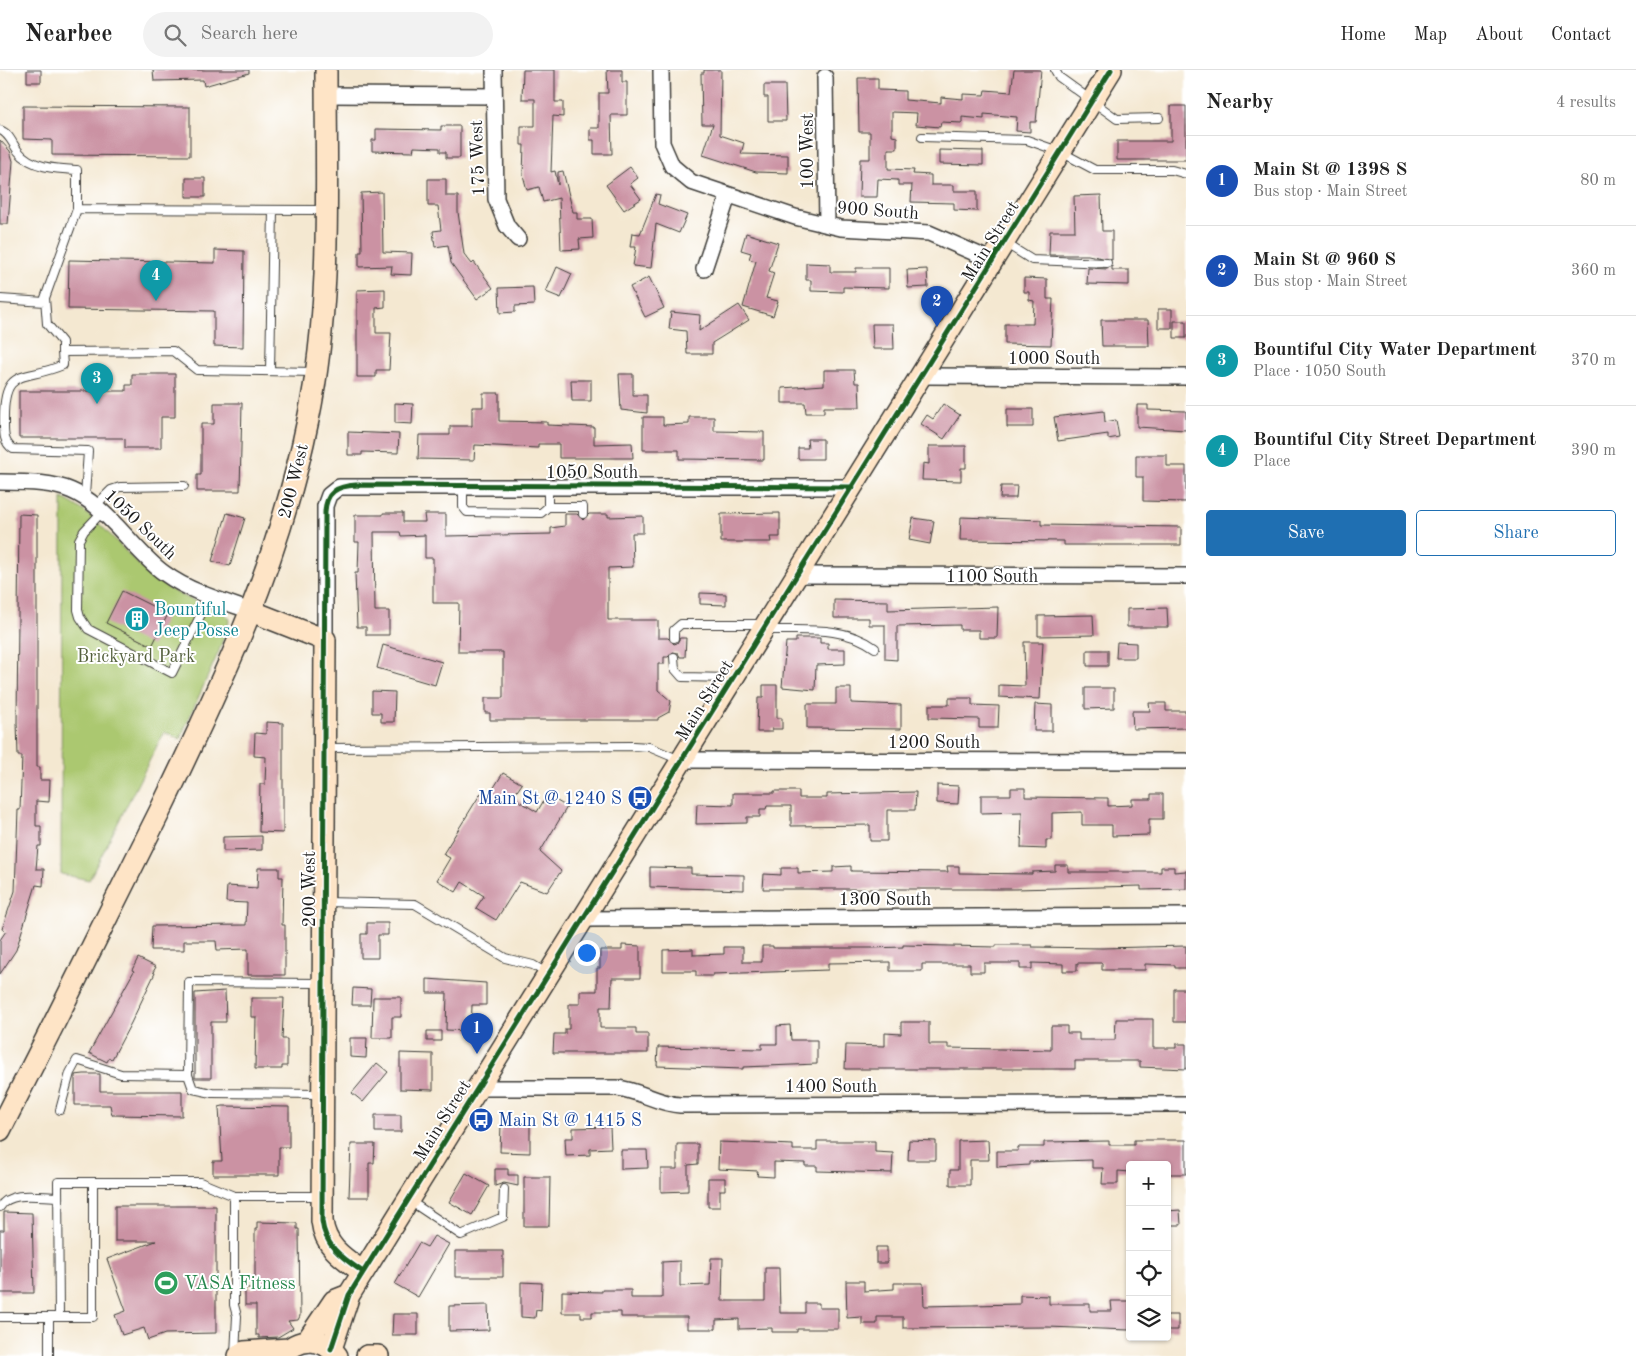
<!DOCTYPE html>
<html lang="en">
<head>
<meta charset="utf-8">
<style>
  :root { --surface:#fff; --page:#f2f2f2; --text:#222; --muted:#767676; --line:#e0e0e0; --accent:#1f6fb2 }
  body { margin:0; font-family:"Old Standard TT",serif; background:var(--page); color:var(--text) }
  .controls { position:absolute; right:15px; bottom:15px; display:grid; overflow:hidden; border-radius:5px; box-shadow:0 1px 4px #0004 }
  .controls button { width:45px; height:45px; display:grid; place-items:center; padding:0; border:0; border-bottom:1px solid var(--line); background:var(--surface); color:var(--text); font:25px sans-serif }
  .you { position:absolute; left:586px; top:882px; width:18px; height:18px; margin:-12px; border:4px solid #fff; border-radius:50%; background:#1a73e8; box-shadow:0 0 0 8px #1a73e833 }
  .badge { display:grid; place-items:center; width:32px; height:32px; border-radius:50%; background:var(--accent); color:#fff; font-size:16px; font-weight:700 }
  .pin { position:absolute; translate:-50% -41px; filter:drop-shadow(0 1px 2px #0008) }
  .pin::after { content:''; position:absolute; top:26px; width:18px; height:15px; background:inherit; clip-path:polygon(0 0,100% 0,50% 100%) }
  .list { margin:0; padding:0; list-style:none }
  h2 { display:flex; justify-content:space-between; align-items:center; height:65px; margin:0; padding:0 20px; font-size:21px }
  h2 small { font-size:16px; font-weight:400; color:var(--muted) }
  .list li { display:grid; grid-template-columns:32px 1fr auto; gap:15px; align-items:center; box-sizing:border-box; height:90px; padding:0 20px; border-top:1px solid var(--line) }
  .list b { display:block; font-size:19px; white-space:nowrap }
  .list p { margin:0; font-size:16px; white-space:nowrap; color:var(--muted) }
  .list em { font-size:16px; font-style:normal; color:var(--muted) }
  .actions { display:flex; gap:10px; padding:15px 20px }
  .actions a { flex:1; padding:11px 0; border:1px solid var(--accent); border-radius:5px; text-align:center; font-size:18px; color:var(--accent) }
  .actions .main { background:var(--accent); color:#fff }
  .icon { flex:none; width:28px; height:28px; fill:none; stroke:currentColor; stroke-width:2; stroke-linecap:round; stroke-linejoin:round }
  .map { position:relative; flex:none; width:1186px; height:1286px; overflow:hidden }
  header { display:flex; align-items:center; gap:30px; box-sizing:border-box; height:70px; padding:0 25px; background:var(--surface); border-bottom:1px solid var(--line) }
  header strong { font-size:24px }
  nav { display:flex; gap:28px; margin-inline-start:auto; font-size:18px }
  .search { width:350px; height:45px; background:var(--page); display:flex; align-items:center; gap:12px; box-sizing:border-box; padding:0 18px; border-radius:28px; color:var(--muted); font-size:19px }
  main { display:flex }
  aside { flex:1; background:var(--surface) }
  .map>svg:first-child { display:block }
</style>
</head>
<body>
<header>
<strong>Nearbee</strong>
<div class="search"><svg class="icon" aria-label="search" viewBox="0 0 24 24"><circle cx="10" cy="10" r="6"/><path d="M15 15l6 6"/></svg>Search here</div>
<nav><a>Home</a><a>Map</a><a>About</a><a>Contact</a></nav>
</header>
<main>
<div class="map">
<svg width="1186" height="1286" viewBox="0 0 1186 1286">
  <rect width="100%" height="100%" fill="#fff"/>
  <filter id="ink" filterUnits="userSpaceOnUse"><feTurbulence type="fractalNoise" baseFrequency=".02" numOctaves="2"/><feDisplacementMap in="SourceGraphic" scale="10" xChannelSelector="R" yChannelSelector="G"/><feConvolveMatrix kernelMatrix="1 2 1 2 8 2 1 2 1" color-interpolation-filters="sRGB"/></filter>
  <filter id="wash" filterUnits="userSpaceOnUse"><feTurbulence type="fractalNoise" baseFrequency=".0096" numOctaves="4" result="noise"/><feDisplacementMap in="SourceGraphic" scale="20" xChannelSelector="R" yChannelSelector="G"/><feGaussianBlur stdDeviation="1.12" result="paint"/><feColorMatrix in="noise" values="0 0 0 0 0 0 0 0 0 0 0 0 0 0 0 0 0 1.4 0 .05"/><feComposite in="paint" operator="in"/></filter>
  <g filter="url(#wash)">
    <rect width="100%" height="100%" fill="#f4e8d1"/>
    <path fill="#abc86f" stroke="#647246" d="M62 428C100 446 121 480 151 506 172 524 198 532 223 542L230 549 219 581 180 669 164 662 89 810 61 804Z"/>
    <g id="blocks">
      <path fill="#cb92a3" d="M27 0H41V12H27Z
        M153 0H249V3L204 16 203 10 154 11Z
        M523 0H555V32H563V47L553 46 551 102 555 101 558 115V102L563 101 573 142H577V149H592L593 168 579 169 580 179 561 180 559 128 543 132 539 117 527 120 523 105 524 75H521V56H535V29H522Z
        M607 0H622V12H627V45H611L612 84H594V70H590V58H599V23H608Z
        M704 0H721L720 65 744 73 741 84 788 85V103L756 102 703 85 713 54H702L701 3H704Z
        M1014 0H1041L1036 52H1030V62L1016 61 1017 47 984 44V49L962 47V53L941 52 940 57 916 55 917 43 892 42V66L897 67V79H888V99L914 100 913 104 931 105V115H954V121H977V141L954 140V133L911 132 912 115H898V110L878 109 877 127H859L860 89H870V62H859L858 8H878V20L905 21V30L941 33V27L963 29V24L984 25 985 20 1011 22Z
        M764 15H785L786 51H768V27H764Z
        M23 36 190 37V86L52 85V70L23 69Z
        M1171 36H1186V90H1117V71H1171Z
        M441 56H460V88H446V82H440V78L414 77 413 82 372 81V70H376V59L441 60Z
        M0 70 10 81 13 91 8 154H0Z
        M939 80 983 81V95L939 94Z
        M630 97 638 108 630 114 641 129 624 140 606 115Z
        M186 108H205V127H186Z
        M428 109H446V126H458V142L464 184 472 194 474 192 493 218 477 229 451 193 448 175 435 177 433 161 441 160 438 136H428Z
        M382 122 383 182 412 183 411 205 391 204 392 196 359 197V182H362L361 123Z
        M656 124 660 125 658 134 687 145 679 163 656 154 651 198 633 196 636 177H630L632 163 640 164Z
        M1101 125 1102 161H1112V190L1088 185H1049L1050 161H1075L1074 126Z
        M746 163 778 173 769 201 774 203 766 228 778 231 773 246 743 237 756 191 749 189 751 183 741 180Z
        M215 180 244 181 243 277 214 276V241L68 239 69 190 215 193Z
        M806 193 830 194V202H856V198H889V218L843 217V222L811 221V210H806Z
        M1112 196V200H1129V215L1087 214 1088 198 1107 199Z
        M557 197 572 204 561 228 546 222Z
        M927 199 928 217 908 218 907 200Z
        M649 207 664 238 645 247 630 217Z
        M1024 208 1047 209V229H1053L1051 275 1005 274V254H1033L1034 231 1029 230V222H1024Z
        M533 217 534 235 515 236V242L500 243 499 218Z
        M385 219V237L376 238V263H391L389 300H376V307H357V220Z
        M739 235 749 250 712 273V284H687L686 261 669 259 671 242 700 245 699 261Z
        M1158 239H1172V258H1158Z
        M1101 250H1148L1149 276H1102Z
        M1174 251H1186V268H1174Z
        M872 254H893L894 279H873Z
        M824 300H854L855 313H859L860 337H824V343H806L805 333H782V318L824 315Z
        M132 304H175V347H161V378H125V369L122 368H19V321H126V315H132Z
        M619 304H633V325H647V343L621 340Z
        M571 310H591V331H572Z
        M483 323H499V351L547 352V355L594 357V374L632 373 633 388H559V374H538V378L475 375 474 390 418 389 419 365H450V356H472V337H483Z
        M214 333H242L240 421H197V405H201V354H214Z
        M395 333 413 334 412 354 395 353Z
        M943 334 960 345 944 369 921 354 927 345 933 349Z
        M1137 335H1148V340L1186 341V360L1137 357Z
        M1007 339H1033V357H1007Z
        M1104 341 1105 352 1116 350 1119 367 1108 369V364L1058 371 1054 347Z
        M643 347H663V355L689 354V347H714V361L764 362V390L679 389V380H643Z
        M348 362 399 364 398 383 362 382V385H348Z
        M807 369H823V389H798V378H808Z
        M929 376H966V398H961V411L922 410 923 393 929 394Z
        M1136 385H1167V396H1186V432L1143 431V407H1136Z
        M1001 416H1017L1016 428H1000Z
        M227 443 245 448 230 496 212 491Z
        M383 443H403V452H425L424 444H446V466L551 464V458L565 456V444H577L583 450 589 444H608V447L643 446V463H632L633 497 608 498V550H658V568H668L674 574 677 573 680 568H686L685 587H680L678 583 673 582 668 587H664V594H658V620L671 631 669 642 658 648V650H490V643H485V628H503V582H458L459 533H433V488H425V465L401 466 400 462H374L375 541H389V565H366V557H357L355 503H358L359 472H355V445H383Z
        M780 443V467H770L771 472H721V444Z
        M19 444 37 445V697H40V710H50L49 732 36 731V756H41V776H38L36 799H44L43 816 36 815 16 880 0 904V870L6 861 2 859 15 821 18 740H20L22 686H18L17 652Z
        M961 447 1041 450V455L1181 457V475H1064V471L960 470Z
        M913 448 934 451 930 474 909 470Z
        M122 521 168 544 152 576 106 553Z
        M700 523 726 524V535L700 534Z
        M834 530 888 531V540L998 537 997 568H979V560H960V555L897 556V590L885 589V555H869V548H834Z
        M1167 538 1168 557H1127V539Z
        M1093 545 1094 565 1038 566V546Z
        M796 568H820V573H828V579H845V594L816 595 815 620 782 617 786 572H796Z
        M1024 572H1043L1040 629 999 627V615L1025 616Z
        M1117 572 1136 573V588H1116Z
        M383 575 442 592 435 615 377 598Z
        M1087 580H1108V596H1087Z
        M763 615H777V648H782V659H772V662H757L758 628H763Z
        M836 618H851V633L901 635V659L807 658V634H836Z
        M1085 618H1114V638L1085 639Z
        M372 621 395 622 394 652H381V643H372Z
        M949 628H972V635L999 636 998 658H979V649L929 648V635H949Z
        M1149 633H1166V641H1186V658L1133 659 1132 641H1150Z
        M1035 634 1052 635V661H1034Z
        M266 652 283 653V763L259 762 260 714H265L266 687 254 686 255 663 266 664Z
        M503 703 522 714 513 727 537 742 547 725 567 737 540 782 561 801 547 822 520 812 496 850 476 838 484 826 462 812 456 822 437 810 450 788 443 784 481 723 488 727Z
        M937 715 959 716 958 734 937 733Z
        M1011 718H1025V727L1108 728V736L1132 735V729H1151V724H1163V749H1149V765L1112 766V755H1082V742L1052 743V770H1046V779L1021 778 1022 742 981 743V725H1011Z
        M774 721H799V728H827V724L916 722 915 740H887V771H870V755L791 756V736H767L766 739H760V747H747V753L696 754 697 734 733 735V723H774Z
        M262 766V780L223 781V767Z
        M1055 795H1068V802H1161V797H1174V802L1186 801V819L1141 820V816L1015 819H763L764 804 781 805V798H798V803L833 802V797L851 796V801L948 802 947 796H959V803L1032 804V802L1055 801Z
        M650 797 691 798V804L744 805V820L650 817Z
        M258 798H279V807H283L282 855H285V905H248V879L217 880 216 871H184V880H151L152 856 246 855 247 833 226 832 227 816 257 818Z
        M367 853H388V865H378V888H361V864H367Z
        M622 875 640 876V908H612L611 937H600V958H636V964H648V983H553L554 964H565V959H569V934H580V921H597V898H600V880H622Z
        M903 875 996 877V875H1032V877L1102 878 1186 876V898H1175V895L1145 894V900H1102V893H1077V901H1063V894L1032 893V899H1020V893H984V902H970V894H922V901H890V892L828 893V900L713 904V906H696V901H663V880L693 879V885L724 884V877H743V892H762V876H773V878H872L903 877Z
        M138 888 156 897 153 902 155 903 131 953 112 989 109 988 107 992 89 983 134 901 132 900Z
        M427 909 486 913V935H472L471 961 446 960 447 923H427Z
        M353 918 371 919 370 935H352Z
        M1174 919H1186V952H1174Z
        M225 921 226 952H211V1008H195V923Z
        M373 927H401V947H392V968H372Z
        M251 928H284L282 969H287V996H282V999H255L256 947H251Z
        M1116 949H1153V978H1176V974H1186V999L1140 997V991H1075V999H845L846 975 885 976V963L901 964V952H929V974H948V978L1051 980V956H1067V963H1079V970H1115Z
        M790 955 791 970H817V994L743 997V999L657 996 658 977 762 979V974H777V956Z
        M427 961H441V971H427Z
        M350 968H367L366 988 350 987Z
        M400 983 433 984V1020L400 1019Z
        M377 993 388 1002 363 1032 352 1023Z
        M84 1004H100V1021H182V1046L112 1045 110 1035H75V1005Z
        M223 1036 289 1037V1077H279V1105H213V1091H222L219 1037Z
        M375 1045H401V1062H375Z
        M501 1055H530V1083L500 1082Z
        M610 1057 611 1078 590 1079V1085L566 1086 565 1068H573V1058Z
        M909 1070 936 1071V1090H908Z
        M988 1070 989 1090H970V1115H950V1100H958V1071Z
        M1134 1070H1186V1104H1168L1167 1095H1130V1102L1118 1101V1114H1102L1103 1098H1092V1090L1029 1092V1095L997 1097V1081H1018V1077H1044V1072L1109 1071V1075H1134Z
        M817 1071H875V1082L893 1083 892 1103 817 1101V1096H805V1093L774 1092V1107L757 1106 758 1101 718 1099 719 1072 793 1075V1080H817Z
        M351 1074H375L374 1093H369V1127H349Z
        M677 1074H698V1094L688 1095V1121L661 1122V1099H677Z
        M621 1080H647L648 1098 621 1099Z
        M495 1099H508V1105H518V1116L504 1113 495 1116Z
        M466 1103 489 1116 472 1145 449 1132Z
        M524 1107H550L549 1156H524Z
        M708 1108H725V1120H720V1137H708Z
        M115 1136H216V1263L165 1264 148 1270 144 1258 122 1265 115 1245 126 1241 107 1189 156 1171H115Z
        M1180 1140 1181 1155H1167V1141Z
        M4 1142 32 1143 34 1223H0V1160H4Z
        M257 1152 297 1153V1159H299L300 1246 298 1250 288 1251 293 1258 278 1267 259 1268V1265H256V1235H245V1218H255V1159H257Z
        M434 1166 449 1174 418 1227 395 1214 419 1173 427 1177Z
        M876 1177H887V1193H876Z
        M455 1181H503V1207H455Z
        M711 1188H723L722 1231H765V1198H779L780 1243H805V1233H819V1238H838V1259H797V1262H772V1258L739 1259V1249L716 1250V1259H687V1247H621V1242H592V1247H581V1243H562V1221L602 1222V1220H631V1228H662V1192L680 1191V1216L710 1215Z
        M846 1211H864V1221L894 1219V1213H923L924 1236 1020 1234V1225L1049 1226V1234H1090V1241H1112L1111 1231H1129V1260L1048 1257 903 1258V1247H877V1254H862V1247L847 1248Z
        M521 1212 542 1213 541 1241 536 1240 535 1248 521 1247Z
        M488 1235 489 1260 449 1261V1236Z
        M393 1244H418V1265H392Z
        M1167 1245H1178V1260H1167Z"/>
    </g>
  </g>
  <g filter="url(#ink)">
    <use href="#blocks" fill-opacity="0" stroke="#3c3b37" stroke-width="1"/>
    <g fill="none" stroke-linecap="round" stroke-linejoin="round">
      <defs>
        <path id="lane" d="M1055 0 1059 7 1117 49 1159 48
          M0 60C9 63 12 73 18 81 31 98 57 99 77 100V139L45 228 47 254 62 272V282L173 281 197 300 315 302
          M922 67 1027 70 1061 82 1095 100H1172L1186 104
          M77 139 326 140
          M1005 173 1032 190 1107 193
          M0 229 45 232
          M62 282 63 295C24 312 3 295 4 351 4 362 3 372 13 379L88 381 85 426
          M270 301 273 140
          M463 416V437L467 442 541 443 548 437V416
          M96 435 111 420 120 417 184 416
          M548 437H583V444
          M103 441 84 461 79 470 78 540 80 547 88 559 172 603 210 526
          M766 560C802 561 844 555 875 578
          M674 568V560L681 554H763
          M674 587 675 599 682 607 730 608
          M326 678 633 676 649 677 680 690
          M325 832 415 834 505 888 533 895 548 904
          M320 1024 212 1023 193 1019 188 1005 189 912 321 913
          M60 1040 70 1003 77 990 121 1004 188 1005
          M234 1126V1235L237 1246 235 1284
          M410 1131 461 1165 503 1147 504 1119
          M0 1137C10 1120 40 1127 58 1127
          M0 1247H49
          M59 1247 58 1112H93
          M49 1286V1247H93V1112H200L234 1126H320"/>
        <path id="street" d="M494 0 496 129 507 156 518 169
          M661 0 662 73 672 96 691 112 795 147 841 158 929 163 993 191
          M825 7 827 155
          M326 25 494 26
          M704 199 728 126
          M922 306 1186 307
          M0 412C67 412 81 417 126 466 138 479 150 493 164 503 190 522 222 531 251 541
          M798 505 1186 506
          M325 570V436L329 425 339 417H853
          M682 690 1186 691
          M584 849 1186 846
          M478 1018H617C639 1020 658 1034 680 1035L1186 1034"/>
        <path id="secondary" d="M251 541 325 570 322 1151C325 1177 343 1188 363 1202
          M0 1060C54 954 107 848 160 741 223 611 279 493 308 350 332 236 326 116 326 0
          M307 1271 334 1231 349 1225
          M331 1279 349 1225 1111 0
          M239 1286 244 1282 288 1279
          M282 1286C297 1268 322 1265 337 1286
          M367 1286H378"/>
      </defs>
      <use href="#lane" stroke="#3c3b37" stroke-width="10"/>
      <use href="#street" stroke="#3c3b37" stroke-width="18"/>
      <use href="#secondary" stroke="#3c3b37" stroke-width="24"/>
      <use href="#lane" stroke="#fff" stroke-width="8"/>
      <use href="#street" stroke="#fff" stroke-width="15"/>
      <use href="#secondary" stroke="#fee4c6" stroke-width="21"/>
      <defs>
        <path id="cycleway" d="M363 1202C343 1188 325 1177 322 1151L325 442C326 422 337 416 356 415L853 417
          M331 1279 349 1225 1111 0"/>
      </defs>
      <use href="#cycleway" stroke="#fff" stroke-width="8"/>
      <use href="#cycleway" stroke="#1b5e20" stroke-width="5"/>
    </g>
  </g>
  <defs>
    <symbol id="building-disc" viewBox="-11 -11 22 22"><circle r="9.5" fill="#0f9aa8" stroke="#fff"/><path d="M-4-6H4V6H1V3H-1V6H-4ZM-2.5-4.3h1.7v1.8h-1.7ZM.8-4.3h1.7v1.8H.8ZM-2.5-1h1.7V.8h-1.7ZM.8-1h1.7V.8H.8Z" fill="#fff"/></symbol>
    <symbol id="bus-disc" viewBox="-11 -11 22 22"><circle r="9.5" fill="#1a4fb4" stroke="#fff"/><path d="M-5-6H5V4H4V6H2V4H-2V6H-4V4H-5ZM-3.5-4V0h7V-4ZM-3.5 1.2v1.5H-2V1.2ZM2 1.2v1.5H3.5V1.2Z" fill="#fff"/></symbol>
    <symbol id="stadium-disc" viewBox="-11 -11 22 22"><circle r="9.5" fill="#2e9e5b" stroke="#fff"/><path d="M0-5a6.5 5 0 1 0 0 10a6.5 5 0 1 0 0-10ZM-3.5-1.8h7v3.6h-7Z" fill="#fff"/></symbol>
  </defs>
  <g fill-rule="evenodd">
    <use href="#building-disc" x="123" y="535" width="28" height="28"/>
    <use href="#bus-disc" x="626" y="714" width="28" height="28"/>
    <use href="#bus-disc" x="467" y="1036" width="28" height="28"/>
    <use href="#stadium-disc" x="152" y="1199" width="28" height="28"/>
  </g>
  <g text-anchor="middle" stroke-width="4" stroke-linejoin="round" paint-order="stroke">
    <g font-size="18" fill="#1c1c1c" stroke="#fff">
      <text transform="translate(807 81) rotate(-90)" y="6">100 West</text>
      <text transform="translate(477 88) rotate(-92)" y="6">175 West</text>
      <text transform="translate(878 140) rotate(4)" y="6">900 South</text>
      <text transform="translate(990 171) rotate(-58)" y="6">Main Street</text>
      <text x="1054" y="294">1000 South</text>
      <text x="592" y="408">1050 South</text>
      <text transform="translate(293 411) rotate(-76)" y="6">200 West</text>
      <text transform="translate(141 454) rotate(44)" y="6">1050 South</text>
      <text x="992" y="512">1100 South</text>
      <text transform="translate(704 630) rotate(-58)" y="6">Main Street</text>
      <text x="934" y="678">1200 South</text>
      <text transform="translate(309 819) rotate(-90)" y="6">200 West</text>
      <text x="885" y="835">1300 South</text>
      <text x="831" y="1022">1400 South</text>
      <text transform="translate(442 1050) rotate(-58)" y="6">Main Street</text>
    </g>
    <g font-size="18" fill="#0d838f" stroke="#fff" text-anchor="start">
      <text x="154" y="545">Bountiful<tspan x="154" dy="21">Jeep Posse</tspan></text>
    </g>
    <g font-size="18" fill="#55613d" stroke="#fff">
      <text x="136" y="592">Brickyard Park</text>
    </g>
    <g font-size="18" fill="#164399" stroke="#fff" text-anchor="end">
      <text x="622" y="734">Main St @ 1240 S</text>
      <text x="498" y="1056" text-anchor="start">Main St @ 1415 S</text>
    </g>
    <g font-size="18" fill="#27864d" stroke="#fff" text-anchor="start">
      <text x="184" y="1219">VASA Fitness</text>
    </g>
  </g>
</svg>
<div class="controls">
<button>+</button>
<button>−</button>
<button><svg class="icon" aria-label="locate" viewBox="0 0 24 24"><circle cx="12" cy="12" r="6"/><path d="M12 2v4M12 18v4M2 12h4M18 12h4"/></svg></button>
<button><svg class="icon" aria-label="layers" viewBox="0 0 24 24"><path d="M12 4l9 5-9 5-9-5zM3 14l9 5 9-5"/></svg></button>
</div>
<div class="you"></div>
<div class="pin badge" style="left:477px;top:984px;background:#1a4fb4">1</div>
<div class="pin badge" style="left:937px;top:257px;background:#1a4fb4">2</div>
<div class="pin badge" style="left:97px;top:334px;background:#0f9aa8">3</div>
<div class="pin badge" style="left:156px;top:231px;background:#0f9aa8">4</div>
</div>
<aside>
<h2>Nearby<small>4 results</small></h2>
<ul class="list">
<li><span class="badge" style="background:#1a4fb4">1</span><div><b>Main St @ 1398 S</b><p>Bus stop · Main Street</p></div><em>80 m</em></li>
<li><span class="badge" style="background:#1a4fb4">2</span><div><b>Main St @ 960 S</b><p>Bus stop · Main Street</p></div><em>360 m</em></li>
<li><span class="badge" style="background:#0f9aa8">3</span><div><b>Bountiful City Water Department</b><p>Place · 1050 South</p></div><em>370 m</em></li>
<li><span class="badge" style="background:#0f9aa8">4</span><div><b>Bountiful City Street Department</b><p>Place</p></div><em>390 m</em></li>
</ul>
<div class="actions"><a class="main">Save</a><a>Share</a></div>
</aside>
</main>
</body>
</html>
